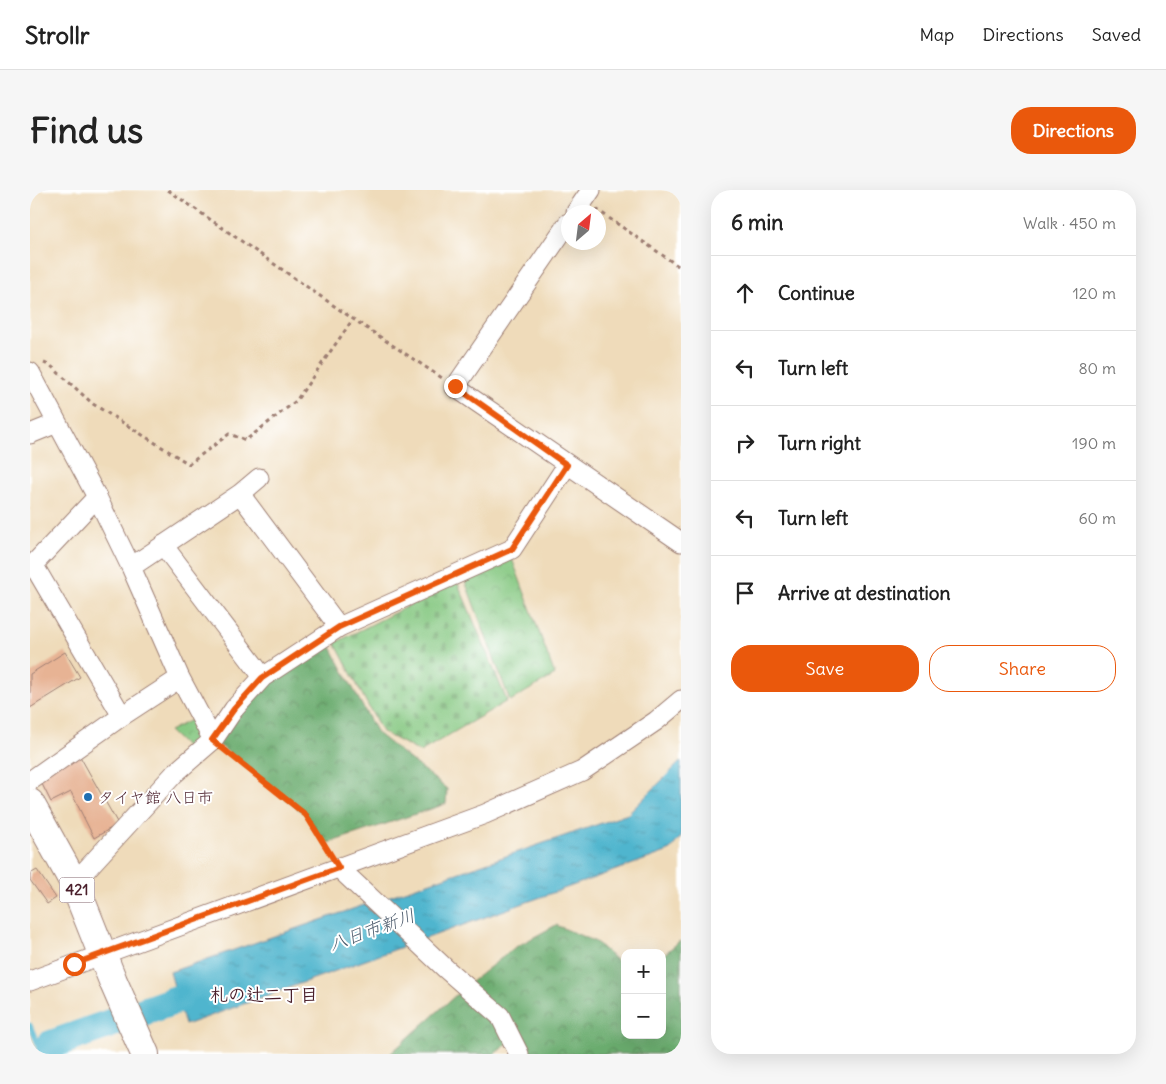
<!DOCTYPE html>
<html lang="en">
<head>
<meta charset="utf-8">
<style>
  :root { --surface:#fff; --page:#f6f6f6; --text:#222; --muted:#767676; --line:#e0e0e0; --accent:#ea580c }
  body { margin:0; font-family:Delius,"Klee One",sans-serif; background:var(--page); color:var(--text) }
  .controls { position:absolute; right:15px; bottom:15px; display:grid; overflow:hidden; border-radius:10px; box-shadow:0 5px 20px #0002 }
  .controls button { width:45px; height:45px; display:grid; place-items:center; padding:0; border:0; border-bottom:1px solid var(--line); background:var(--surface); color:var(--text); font:25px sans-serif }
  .compass { position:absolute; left:531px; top:15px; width:45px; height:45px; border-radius:50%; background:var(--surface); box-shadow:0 5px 20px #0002; rotate:28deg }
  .stop { position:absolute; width:15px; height:15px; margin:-11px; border:4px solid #ea580c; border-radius:50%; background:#fff }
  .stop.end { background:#ea580c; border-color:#fff; box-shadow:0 1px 5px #0008 }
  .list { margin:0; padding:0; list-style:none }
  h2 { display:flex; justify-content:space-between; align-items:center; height:65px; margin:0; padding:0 20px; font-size:21px }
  h2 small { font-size:16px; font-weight:400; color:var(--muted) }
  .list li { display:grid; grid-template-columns:32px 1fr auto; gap:15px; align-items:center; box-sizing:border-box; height:75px; padding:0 20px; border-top:1px solid var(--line) }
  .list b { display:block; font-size:19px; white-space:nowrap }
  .list em { font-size:16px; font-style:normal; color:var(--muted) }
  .actions { display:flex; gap:10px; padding:15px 20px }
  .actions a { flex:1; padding:11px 0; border:1px solid var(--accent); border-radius:20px; text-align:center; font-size:18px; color:var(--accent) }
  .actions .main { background:var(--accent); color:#fff }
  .icon { flex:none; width:28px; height:28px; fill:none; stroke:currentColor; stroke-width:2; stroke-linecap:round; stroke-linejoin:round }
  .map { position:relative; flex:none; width:651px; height:864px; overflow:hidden; border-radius:20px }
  header { display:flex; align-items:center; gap:30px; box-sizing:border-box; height:70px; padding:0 25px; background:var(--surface); border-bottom:1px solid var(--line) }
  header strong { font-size:24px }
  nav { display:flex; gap:28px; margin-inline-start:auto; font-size:18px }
  .intro { display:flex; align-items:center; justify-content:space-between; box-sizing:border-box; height:120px; padding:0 30px }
  h1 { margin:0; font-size:35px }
  .button { padding:12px 22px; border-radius:20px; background:var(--accent); color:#fff; font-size:18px; font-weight:700 }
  main { display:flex; gap:30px; padding:0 30px }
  aside { flex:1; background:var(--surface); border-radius:20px; box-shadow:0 5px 20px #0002 }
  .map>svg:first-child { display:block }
</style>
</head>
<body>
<header>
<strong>Strollr</strong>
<nav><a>Map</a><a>Directions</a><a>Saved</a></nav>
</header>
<div class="intro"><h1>Find us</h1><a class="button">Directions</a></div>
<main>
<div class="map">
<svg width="651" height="864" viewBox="0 0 651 864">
  <defs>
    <pattern id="forest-crowns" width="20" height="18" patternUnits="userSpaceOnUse" patternTransform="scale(1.25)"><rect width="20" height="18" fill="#6bac6e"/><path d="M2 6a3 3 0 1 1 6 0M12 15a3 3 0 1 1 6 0" fill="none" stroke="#5a8b5b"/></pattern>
    <pattern id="cemetery-stones" width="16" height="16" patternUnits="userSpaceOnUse" patternTransform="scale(1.25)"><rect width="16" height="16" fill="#84c780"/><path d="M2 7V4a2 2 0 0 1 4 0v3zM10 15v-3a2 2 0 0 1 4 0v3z" fill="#74aa6f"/></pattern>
    <pattern id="park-crowns" width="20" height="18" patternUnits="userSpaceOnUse" patternTransform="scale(1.25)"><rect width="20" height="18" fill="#84c780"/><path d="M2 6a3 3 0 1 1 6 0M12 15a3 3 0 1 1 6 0" fill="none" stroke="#74aa6f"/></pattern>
    <pattern id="water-ripples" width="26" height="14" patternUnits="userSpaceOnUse" patternTransform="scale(1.25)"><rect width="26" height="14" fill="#4fb5ce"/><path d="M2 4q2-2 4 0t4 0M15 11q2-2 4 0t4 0" fill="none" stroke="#4493a7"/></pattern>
  </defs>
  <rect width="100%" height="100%" fill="#fff"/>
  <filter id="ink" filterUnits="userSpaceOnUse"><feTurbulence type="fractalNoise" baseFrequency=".02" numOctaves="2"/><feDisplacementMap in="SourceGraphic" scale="10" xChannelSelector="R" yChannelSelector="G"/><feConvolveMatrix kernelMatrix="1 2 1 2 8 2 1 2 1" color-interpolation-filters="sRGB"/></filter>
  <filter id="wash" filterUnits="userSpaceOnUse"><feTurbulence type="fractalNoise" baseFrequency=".0096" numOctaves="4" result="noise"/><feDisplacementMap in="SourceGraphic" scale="20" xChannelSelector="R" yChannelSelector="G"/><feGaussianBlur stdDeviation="1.12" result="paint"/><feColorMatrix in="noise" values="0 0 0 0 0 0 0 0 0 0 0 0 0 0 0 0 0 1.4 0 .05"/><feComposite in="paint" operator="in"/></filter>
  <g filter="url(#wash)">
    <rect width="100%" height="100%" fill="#efdbba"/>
    <path fill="url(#forest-crowns)" stroke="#5a664c" d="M295 446 347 543 417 599 416 614 295 654 276 625 183 550 204 519Z
      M526 735 566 752 595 778V845H632V766L651 750V864H491L479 853 464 864H360L436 796 484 758Z"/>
    <path fill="url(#cemetery-stones)" stroke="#677356" d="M427 391 477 511 390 562 352 542 305 453Z"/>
    <path fill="url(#park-crowns)" stroke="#677356" d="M481 366 525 485 480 511 435 391Z
      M161 530 171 548 161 562 139 541Z"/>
    <path fill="url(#water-ripples)" stroke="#4c6a7c" d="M651 571V647L639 661 155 835 140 782 598 624Z"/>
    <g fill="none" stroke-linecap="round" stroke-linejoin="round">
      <path stroke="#4fb5ce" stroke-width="5" d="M0 835 12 864"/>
      <path stroke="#4fb5ce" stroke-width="29" d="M20 855 185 796"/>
    </g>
    <g id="blocks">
      <path fill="#e7b394" d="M35 462 50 487 0 518V484Z
        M47 561 88 634 64 648 41 602 21 612 6 582Z
        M7 680 26 708 17 714 0 690V684Z"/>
    </g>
  </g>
  <g filter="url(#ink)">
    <use href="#blocks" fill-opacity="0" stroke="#9c7d72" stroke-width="1"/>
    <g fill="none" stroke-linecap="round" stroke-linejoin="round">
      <defs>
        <path id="minor" d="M546 22 561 0
          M538 33 425 197 651 352
          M0 182 67 307 101 377 150 488 183 550
          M0 244 27 233
          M210 304 309 437
          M133 355 233 487
          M101 377 210 304 229 288
          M0 378 67 307
          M92 526 150 488
          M0 591 92 526 3 374
          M309 678 416 779 470 826 489 864
          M44 693 145 583 183 550 204 519 233 487 309 437 482 359 537 275
          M0 791 455 624 552 581 626 531 651 510"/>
        <path id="highway" d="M0 613 44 693 83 791 115 864"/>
      </defs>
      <use href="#minor" stroke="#9c7d72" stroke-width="21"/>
      <use href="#highway" stroke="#9c7d72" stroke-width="30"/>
      <path stroke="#9c7d72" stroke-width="3" stroke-dasharray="4 4" stroke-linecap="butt" d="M138 0 323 129 412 188
        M566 19 651 78
        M14 173 21 176 63 214 159 274 199 244 216 250 266 211 323 129
        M195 559 276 625 295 654 300 665"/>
      <use href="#minor" stroke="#fff" stroke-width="19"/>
      <use href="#highway" stroke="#fff" stroke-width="28"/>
    </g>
  </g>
  <g fill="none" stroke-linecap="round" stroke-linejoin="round" filter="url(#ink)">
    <path stroke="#ea580c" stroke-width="6" d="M44 774 309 678 276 625 182 550 204 519 232 488 309 437 482 359 537 275 425 196"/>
  </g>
  <circle fill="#1f6fb2" stroke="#fff" stroke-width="2" cx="58" cy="607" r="5"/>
  <g text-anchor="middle" stroke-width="4" stroke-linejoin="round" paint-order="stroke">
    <rect fill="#fff" stroke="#80626b" stroke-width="1" x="29.5" y="687.5" width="35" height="25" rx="4"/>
    <g font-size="15" font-weight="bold" fill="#4a1f2b">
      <text x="47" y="705">421</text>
    </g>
    <g font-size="16" fill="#4a1f2b" stroke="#fff" text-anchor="start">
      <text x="68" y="613">タイヤ館 八日市</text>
    </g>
    <g font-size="18" font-style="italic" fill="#4c5b6c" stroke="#fff">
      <text transform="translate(342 740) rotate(-20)" y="6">八日市新川</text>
    </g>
    <g font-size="18" font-weight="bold" fill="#4a1f2b" stroke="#fff">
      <text x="234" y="811">札の辻二丁目</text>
    </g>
  </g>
</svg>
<div class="controls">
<button>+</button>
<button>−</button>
</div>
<svg class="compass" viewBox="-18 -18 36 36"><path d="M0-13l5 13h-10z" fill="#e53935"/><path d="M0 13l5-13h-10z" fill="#767676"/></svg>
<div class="stop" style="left:44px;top:774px"></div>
<div class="stop end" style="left:425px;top:196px"></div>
</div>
<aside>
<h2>6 min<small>Walk · 450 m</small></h2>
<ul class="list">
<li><svg class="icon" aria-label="ahead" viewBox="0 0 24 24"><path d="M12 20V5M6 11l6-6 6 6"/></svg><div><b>Continue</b></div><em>120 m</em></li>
<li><svg class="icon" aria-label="left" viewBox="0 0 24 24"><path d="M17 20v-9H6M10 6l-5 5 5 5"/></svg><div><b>Turn left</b></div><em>80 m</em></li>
<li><svg class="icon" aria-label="right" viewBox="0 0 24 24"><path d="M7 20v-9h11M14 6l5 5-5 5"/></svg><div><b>Turn right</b></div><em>190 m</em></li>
<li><svg class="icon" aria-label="left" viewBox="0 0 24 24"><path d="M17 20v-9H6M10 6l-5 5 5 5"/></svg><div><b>Turn left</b></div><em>60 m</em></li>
<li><svg class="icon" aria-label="arrive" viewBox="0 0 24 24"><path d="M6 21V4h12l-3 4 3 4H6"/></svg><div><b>Arrive at destination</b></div></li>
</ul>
<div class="actions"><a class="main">Save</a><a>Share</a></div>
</aside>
</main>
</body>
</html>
